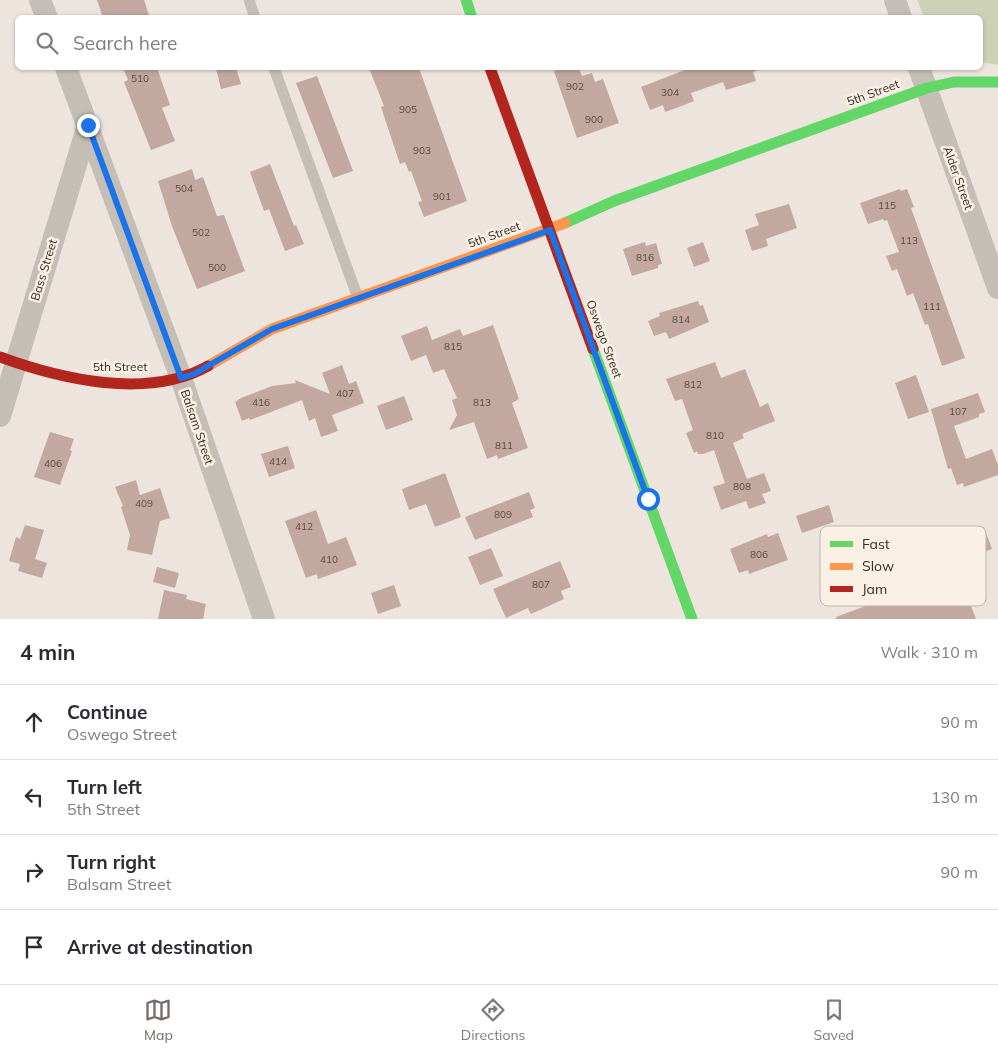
<!DOCTYPE html>
<html lang="en">
<head>
<meta charset="utf-8">
<style>
  :root { --surface:#fff; --page:#f7f7f7; --text:#2b2b33; --muted:#7c7c81; --line:#e1e1e2; --accent:#766c65 }
  body { margin:0; font-family:Mulish,sans-serif; background:var(--page); color:var(--text) }
  .stop { position:absolute; width:15px; height:15px; margin:-11px; border:4px solid #1a73e8; border-radius:50%; background:#fff }
  .stop.end { background:#1a73e8; border-color:#fff; box-shadow:0 1px 5px #0008 }
  .list { margin:0; padding:0; list-style:none }
  h2 { display:flex; justify-content:space-between; align-items:center; height:65px; margin:0; padding:0 20px; font-size:21px }
  h2 small { font-size:16px; font-weight:400; color:var(--muted) }
  .list li { display:grid; grid-template-columns:32px 1fr auto; gap:15px; align-items:center; box-sizing:border-box; height:75px; padding:0 20px; border-top:1px solid var(--line) }
  .list b { display:block; font-size:19px; white-space:nowrap }
  .list p { margin:0; font-size:16px; white-space:nowrap; color:var(--muted) }
  .list em { font-size:16px; font-style:normal; color:var(--muted) }
  .icon { flex:none; width:28px; height:28px; fill:none; stroke:currentColor; stroke-width:2; stroke-linecap:round; stroke-linejoin:round }
  .map { position:relative; flex:none; width:998px; height:619px; overflow:hidden }
  .search { position:absolute; background:var(--surface); box-shadow:0 1px 4px #0004; left:15px; right:15px; top:15px; height:55px; display:flex; align-items:center; gap:12px; box-sizing:border-box; padding:0 18px; border-radius:8px; color:var(--muted); font-size:19px }
  .sheet { height:365px; background:var(--surface) }
  nav { display:flex; justify-content:space-around; align-items:center; box-sizing:border-box; height:70px; border-top:1px solid var(--line); background:var(--surface); font-size:14px; color:var(--muted) }
  nav a { display:grid; justify-items:center; gap:2px }
  nav .on { color:var(--accent) }
  .map>svg:first-child { display:block }
</style>
</head>
<body>
<div class="map">
<svg width="998" height="619" viewBox="0 0 998 619">
  <rect width="100%" height="100%" fill="#ede5dd"/>
  <path fill="#cdd2b6" d="M917 0H998V65L981 62 980 18 924 17Z"/>
  <path fill="#c2a89e" d="M97 0H144L150 18H103Z
    M123 68H157L170 105 162 108 175 141 151 150 124 82 128 80Z
    M216 68H236L241 84 221 89Z
    M369 68H419L467 201 424 217 418 202 422 201 411 171 409 172 405 162 400 164 381 107 384 106Z
    M564 68H579L582 76 592 73 595 82 603 79 619 123 577 138 554 71Z
    M690 68H757L758 70 753 72 756 81 726 90 723 82 691 93 694 101 679 107 665 112 663 105 650 110 641 87Z
    M317 76 353 171 333 178 296 83Z
    M270 164 294 226 296 225 304 244 285 251 269 209 264 211 250 172Z
    M192 169 195 180 203 177 217 216 224 215 245 271 197 289 172 226 158 181Z
    M900 189 901 191 907 189 914 207 911 208 965 358 942 366 928 324 925 325 913 293 907 296 897 269 892 271 886 256 899 252 887 220 884 221 883 219 868 224 860 203Z
    M789 204 797 228 766 239 768 246 752 251 745 230 759 225 755 214Z
    M645 242 646 246 656 243 662 264 658 265V268L632 276 623 249Z
    M703 242 710 261 694 267 687 248Z
    M698 301 700 306 703 305 709 322 669 339 666 332 654 336 648 321 660 316 659 313Z
    M493 325 519 399 512 403 528 448 498 459 497 455 487 459 474 422 449 430 457 415 452 400 457 398 444 369 433 373 426 355 411 361 401 336 427 326 432 340 460 329 463 336Z
    M715 362 721 378 745 369 760 407 768 403 775 421 742 434 744 438 733 443 747 479 764 473 771 491 762 494 766 503 749 509 746 501 721 510 713 487 725 483 714 450 703 454H698L697 451 694 453 686 433 693 430 682 399 675 401 666 379Z
    M342 365 349 384 356 381 364 403 332 415 338 431 321 437 315 418 309 421 302 400 250 420 249 418 242 421 235 402 241 398 272 386 296 383 295 380 330 394 322 373Z
    M916 375 929 412 908 419 895 383Z
    M978 393 985 412 979 414V417L954 426 966 459 992 449 998 465V475L964 487 963 483 957 485 951 468 948 469 931 409Z
    M404 396 413 420 386 430 377 406Z
    M50 432 74 439 70 450 72 451 60 485 34 477Z
    M288 446 295 468 269 477 261 454Z
    M445 473 461 517 435 527 426 504 409 510 402 489Z
    M136 480 140 495 160 488 170 518 160 521 152 555 127 550 130 535 121 507 123 506 115 487Z
    M529 492 535 508 530 510 533 517 475 540 465 517Z
    M829 505 834 522 802 533 796 516Z
    M316 510 328 544 346 537 357 565 318 579 317 574 306 578 285 521Z
    M25 525 44 530 35 559 47 563 42 578 18 571 20 564 9 561 16 537 20 539Z
    M984 527 992 549 978 554 970 533Z
    M778 533 788 560 749 574 748 570 739 573 730 549 767 534 768 537Z
    M491 548 503 576 480 585 468 557Z
    M926 558 938 585 960 577 976 619H836V617L882 600 875 583 913 568 912 563Z
    M560 561 571 587 561 591 564 599 531 614 528 608 506 618 493 589Z
    M157 567 179 573 175 588 153 582Z
    M394 585 401 606 378 614 371 593Z
    M164 590 187 595 186 599 206 604 203 619H158Z"/>
  <g fill="none" stroke-linecap="round" stroke-linejoin="round">
    <path stroke="#c5beb7" stroke-width="11" d="M249 0 255 18
      M274 68 358 298"/>
    <path stroke="#c5beb7" stroke-width="22" d="M40 0 47 18
      M895 0 901 18
      M66 68 181 378 264 619
      M919 68 998 288
      M0 416 88 125"/>
    <path stroke="#63d668" stroke-width="11" d="M466 0 472 18
      M565 223 614 201 927 88 954 82H998
      M593 349 692 619"/>
    <path stroke="#ff974d" stroke-width="11" d="M208 366 272 329 565 223"/>
    <path stroke="#b3261e" stroke-width="11" d="M490 68 593 349
      M0 357C60 379 148 400 208 366"/>
  </g>
  <g fill="none" stroke-linecap="round" stroke-linejoin="round">
    <path stroke="#1a73e8" stroke-width="6" d="M88 125 181 378 194 374 272 329 550 230 648 499"/>
  </g>
  <g text-anchor="middle" stroke-width="5" stroke-linejoin="round" paint-order="stroke">
    <g font-size="10" fill="#594a43">
      <text x="140" y="82">510</text>
      <text x="575" y="90">902</text>
      <text x="670" y="96">304</text>
      <text x="408" y="113">905</text>
      <text x="594" y="123">900</text>
      <text x="422" y="154">903</text>
      <text x="184" y="192">504</text>
      <text x="442" y="200">901</text>
      <text x="887" y="209">115</text>
      <text x="201" y="236">502</text>
      <text x="909" y="244">113</text>
      <text x="645" y="261">816</text>
      <text x="217" y="271">500</text>
      <text x="932" y="310">111</text>
      <text x="681" y="323">814</text>
      <text x="453" y="350">815</text>
      <text x="693" y="388">812</text>
      <text x="345" y="397">407</text>
      <text x="261" y="406">416</text>
      <text x="482" y="406">813</text>
      <text x="958" y="415">107</text>
      <text x="715" y="439">810</text>
      <text x="504" y="449">811</text>
      <text x="278" y="465">414</text>
      <text x="53" y="467">406</text>
      <text x="742" y="490">808</text>
      <text x="144" y="507">409</text>
      <text x="503" y="518">809</text>
      <text x="304" y="530">412</text>
      <text x="759" y="558">806</text>
      <text x="329" y="563">410</text>
      <text x="541" y="588">807</text>
    </g>
    <g font-size="12" fill="#362b25" stroke="#faf0e4">
      <text transform="translate(873 93) rotate(-20)" y="4">5th Street</text>
      <text transform="translate(958 178) rotate(70)" y="4">Alder Street</text>
      <text transform="translate(494 235) rotate(-20)" y="4">5th Street</text>
      <text transform="translate(44 270) rotate(-73)" y="4">Bass Street</text>
      <text transform="translate(604 339) rotate(70)" y="4">Oswego Street</text>
      <text x="120" y="371">5th Street</text>
      <text transform="translate(197 427) rotate(71)" y="4">Balsam Street</text>
    </g>
  </g>
  <rect x="820" y="526" width="166" height="80" rx="8" fill="#faf0e4" stroke="#bfb5ab" stroke-width="1"/>
  <rect x="830" y="541" width="23" height="6" fill="#63d668"/>
  <rect x="830" y="563" width="23" height="7" fill="#ff974d"/>
  <rect x="830" y="586" width="23" height="6" fill="#b3261e"/>
  <g font-size="14" fill="#362b25">
    <text x="862" y="549">Fast</text>
    <text x="862" y="571">Slow</text>
    <text x="862" y="594">Jam</text>
  </g>
</svg>
<div class="stop" style="left:648px;top:499px"></div>
<div class="stop end" style="left:88px;top:125px"></div>
<div class="search"><svg class="icon" aria-label="search" viewBox="0 0 24 24"><circle cx="10" cy="10" r="6"/><path d="M15 15l6 6"/></svg>Search here</div>
</div>
<section class="sheet">
<h2>4 min<small>Walk · 310 m</small></h2>
<ul class="list">
<li><svg class="icon" aria-label="ahead" viewBox="0 0 24 24"><path d="M12 20V5M6 11l6-6 6 6"/></svg><div><b>Continue</b><p>Oswego Street</p></div><em>90 m</em></li>
<li><svg class="icon" aria-label="left" viewBox="0 0 24 24"><path d="M17 20v-9H6M10 6l-5 5 5 5"/></svg><div><b>Turn left</b><p>5th Street</p></div><em>130 m</em></li>
<li><svg class="icon" aria-label="right" viewBox="0 0 24 24"><path d="M7 20v-9h11M14 6l5 5-5 5"/></svg><div><b>Turn right</b><p>Balsam Street</p></div><em>90 m</em></li>
<li><svg class="icon" aria-label="arrive" viewBox="0 0 24 24"><path d="M6 21V4h12l-3 4 3 4H6"/></svg><div><b>Arrive at destination</b></div></li>
</ul>
</section>
<nav>
<a class="on"><svg class="icon" aria-label="map" viewBox="0 0 24 24"><path d="M3 6l6-2 6 2 6-2v14l-6 2-6-2-6 2zM9 4v14M15 6v14"/></svg>Map</a>
<a><svg class="icon" aria-label="directions" viewBox="0 0 24 24"><path d="M12 3l9 9-9 9-9-9zM9 14v-3h6M13 9l2 2-2 2"/></svg>Directions</a>
<a><svg class="icon" aria-label="saved" viewBox="0 0 24 24"><path d="M7 4h10v16l-5-4-5 4z"/></svg>Saved</a>
</nav>
</body>
</html>
